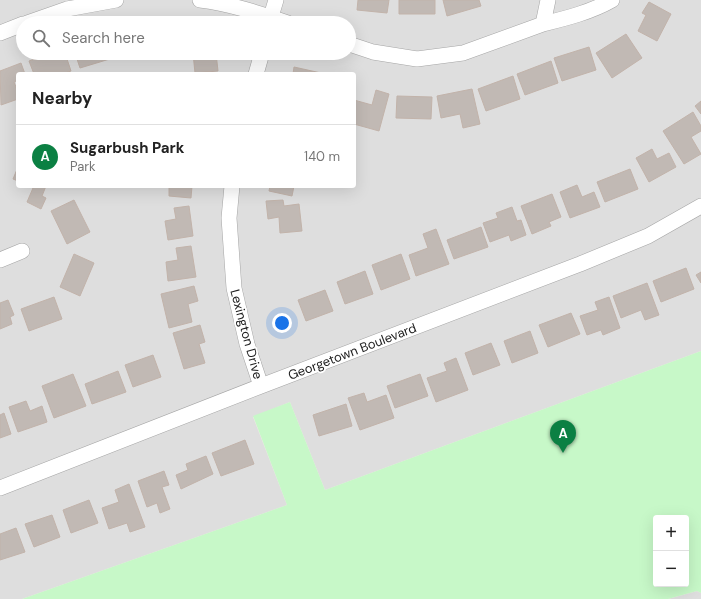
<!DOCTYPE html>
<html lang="en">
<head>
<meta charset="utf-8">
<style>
  :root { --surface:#fff; --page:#f2f2f2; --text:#222; --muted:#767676; --line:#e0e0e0; --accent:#0b8043 }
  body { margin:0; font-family:"DM Sans",sans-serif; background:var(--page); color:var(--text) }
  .controls { position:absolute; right:12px; bottom:12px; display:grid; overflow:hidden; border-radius:4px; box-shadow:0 4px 16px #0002 }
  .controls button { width:36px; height:36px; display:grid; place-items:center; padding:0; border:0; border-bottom:1px solid var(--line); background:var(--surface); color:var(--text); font:20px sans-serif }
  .you { position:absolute; left:282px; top:323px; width:14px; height:14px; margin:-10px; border:3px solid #fff; border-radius:50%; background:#1a73e8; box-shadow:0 0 0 6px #1a73e833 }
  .badge { display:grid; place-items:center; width:26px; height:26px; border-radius:50%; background:var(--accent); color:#fff; font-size:13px; font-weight:700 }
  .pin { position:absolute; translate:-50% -33px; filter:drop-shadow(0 1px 2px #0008) }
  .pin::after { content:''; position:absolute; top:21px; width:14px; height:12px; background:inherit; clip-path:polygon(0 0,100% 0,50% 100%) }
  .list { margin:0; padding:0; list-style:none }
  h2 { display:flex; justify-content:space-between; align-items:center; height:52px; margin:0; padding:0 16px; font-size:17px }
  h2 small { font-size:13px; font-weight:400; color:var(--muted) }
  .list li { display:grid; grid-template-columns:26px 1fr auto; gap:12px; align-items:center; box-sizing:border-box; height:64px; padding:0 16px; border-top:1px solid var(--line) }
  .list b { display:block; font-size:15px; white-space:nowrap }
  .list p { margin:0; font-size:13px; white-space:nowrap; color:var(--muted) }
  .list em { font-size:13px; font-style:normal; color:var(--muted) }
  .icon { flex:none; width:22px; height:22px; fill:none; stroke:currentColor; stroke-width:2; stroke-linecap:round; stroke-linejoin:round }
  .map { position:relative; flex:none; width:701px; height:599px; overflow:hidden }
  .search { position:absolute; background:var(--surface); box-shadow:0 4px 16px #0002; left:16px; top:16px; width:340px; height:44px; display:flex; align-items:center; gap:10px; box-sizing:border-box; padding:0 14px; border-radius:22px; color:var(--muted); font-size:15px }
  .panel { position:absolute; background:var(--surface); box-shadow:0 4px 16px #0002; left:16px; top:72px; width:340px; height:116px; border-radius:4px }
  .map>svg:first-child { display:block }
</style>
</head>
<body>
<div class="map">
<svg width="701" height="599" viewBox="0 0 701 599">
  <rect width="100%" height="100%" fill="#f1ede7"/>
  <path fill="#dedede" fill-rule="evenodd" d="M0 0H701V351L325 490 290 402 253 417 287 505 22 599H0ZM23 23H349V53H23ZM18 74H354V186H18Z
    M697 591 701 593V599H668Z"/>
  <path fill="#c7f8c8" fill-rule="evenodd" d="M701 351V593L697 591 668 599H22L287 505 253 416 290 402 325 490ZM656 518H686V584H656Z"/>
  <path fill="#c1b9b4" stroke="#c2b3aa" d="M358 0H389L387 13 357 10Z
    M399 0H435V14H399Z
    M443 0H479L481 6 447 16Z
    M649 2 671 14 657 41 638 31 646 15 642 13Z
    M626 34 642 58 612 78 596 53Z
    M589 47 596 70 562 81 554 58Z
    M52 53H65L71 71 62 74H34L29 61Z
    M75 53H112L113 58 80 68Z
    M121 53H156L122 59Z
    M193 53H216L218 71 195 73Z
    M551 61 558 83 525 95 517 74Z
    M21 63 25 74H18V80L14 82 18 92V99L1 105 0 71Z
    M294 67 321 73V74H293Z
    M513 76 520 99 486 111 478 89Z
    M472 89 480 124 463 128 460 114 441 118 437 96Z
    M376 90 389 94 379 131 354 124V100L372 105Z
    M397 96 432 97 431 119 396 118Z
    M701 101V114L695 106Z
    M693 112 701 126V131L691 137 701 154 684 164 663 131Z
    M652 149 657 159 669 153 676 167 649 182 636 158Z
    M18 167V181L13 179Z
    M630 169 638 189 605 202 597 182Z
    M577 185 582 197 594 192 600 207 570 218 560 192Z
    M29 186H46L42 196 46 198 41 209 27 202 33 188Z
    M169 186H192L191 198 169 196Z
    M270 186H294L292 196 269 191Z
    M552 194 561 217 549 222 551 226 532 234 521 206Z
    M74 200 90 232 67 244 51 211Z
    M283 200 284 206 299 204 302 231 280 233 279 217 268 219 266 201Z
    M189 206 193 236 168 240 165 221 176 219 174 208Z
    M512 207 517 221 521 220 526 235 511 241 509 235 490 242 483 223 498 218 496 213Z
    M481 227 488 247 454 259 447 240Z
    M436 229 449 264 416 276 409 255 428 248 423 234Z
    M191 246 196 277 168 281 166 262 178 260 176 248Z
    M74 254 94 263 80 296 60 287Z
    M401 254 410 279 381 290 372 265Z
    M686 268 694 289 661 302 653 281Z
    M365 271 373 294 345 304 337 282Z
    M701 272V283L696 275Z
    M647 283 659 315 645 320 641 310 621 318 613 296Z
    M194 286 198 301 188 304 192 322 169 328 161 294Z
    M325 290 333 311 306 321 298 300Z
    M54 297 62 319 29 331 21 309Z
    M609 297 620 328 603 335 601 330 587 335 580 316 598 310 595 302Z
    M8 300 14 315 10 317 12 324 0 329V303Z
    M571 313 580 334 548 347 539 325Z
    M200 325 205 342 199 344 205 363 184 369 173 333Z
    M530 331 538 353 512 363 504 341Z
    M491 343 500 365 473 375 465 353Z
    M153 355 161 377 133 387 125 365Z
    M456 358 468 390 436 402 427 378 447 371 444 363Z
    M118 371 126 392 92 404 85 384Z
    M73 374 86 406 54 418 42 386Z
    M420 374 428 396 395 408 387 386Z
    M364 393 367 402 386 395 394 418 360 430 348 398Z
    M26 401 30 411 42 406 47 422 18 432 9 407Z
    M346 404 352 426 319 436 313 415Z
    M4 413 11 434 0 438V415Z
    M245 440 254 464 221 476 212 453Z
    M206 456 213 474 181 489 176 475 188 470 186 464Z
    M164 471 169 485 162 487 170 509 160 513 157 503 147 507 138 481Z
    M129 484 145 527 130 532 127 523 109 529 102 508 119 502 115 490Z
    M89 500 98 523 71 533 63 510Z
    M52 515 60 537 34 547 25 524Z
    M16 528 25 552 0 560V534Z"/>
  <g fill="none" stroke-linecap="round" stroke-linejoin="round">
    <defs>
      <path id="minor" d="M200 0C228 3 261 14 288 23
        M548 0 543 24C567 18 591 12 612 0
        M27 23 67 9 116 0
        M269 23 276 0
        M0 33 23 24
        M349 44 373 52 417 59 463 53 543 24
        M256 74 262 53
        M232 186 229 218 234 288 247 344 261 386
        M0 260 22 251
        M0 488 261 386 580 264 648 236 701 206"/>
    </defs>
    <use href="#minor" stroke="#a5a5a5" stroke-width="16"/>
    <use href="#minor" stroke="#fff" stroke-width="15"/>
  </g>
  <g text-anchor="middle" stroke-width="3.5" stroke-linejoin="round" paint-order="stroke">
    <g font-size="13" fill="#212121" stroke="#fff">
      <text transform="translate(247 334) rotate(75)" y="5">Lexington Drive</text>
      <text transform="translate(352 351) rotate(-21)" y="5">Georgetown Boulevard</text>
    </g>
  </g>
</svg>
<div class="controls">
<button>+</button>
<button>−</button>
</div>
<div class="you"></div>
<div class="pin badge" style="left:563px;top:453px">A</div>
<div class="search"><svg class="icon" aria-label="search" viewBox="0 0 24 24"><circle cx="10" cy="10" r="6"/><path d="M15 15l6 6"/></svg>Search here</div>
<section class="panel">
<h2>Nearby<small></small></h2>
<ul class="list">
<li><span class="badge">A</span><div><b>Sugarbush Park</b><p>Park</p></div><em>140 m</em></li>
</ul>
</section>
</div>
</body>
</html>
